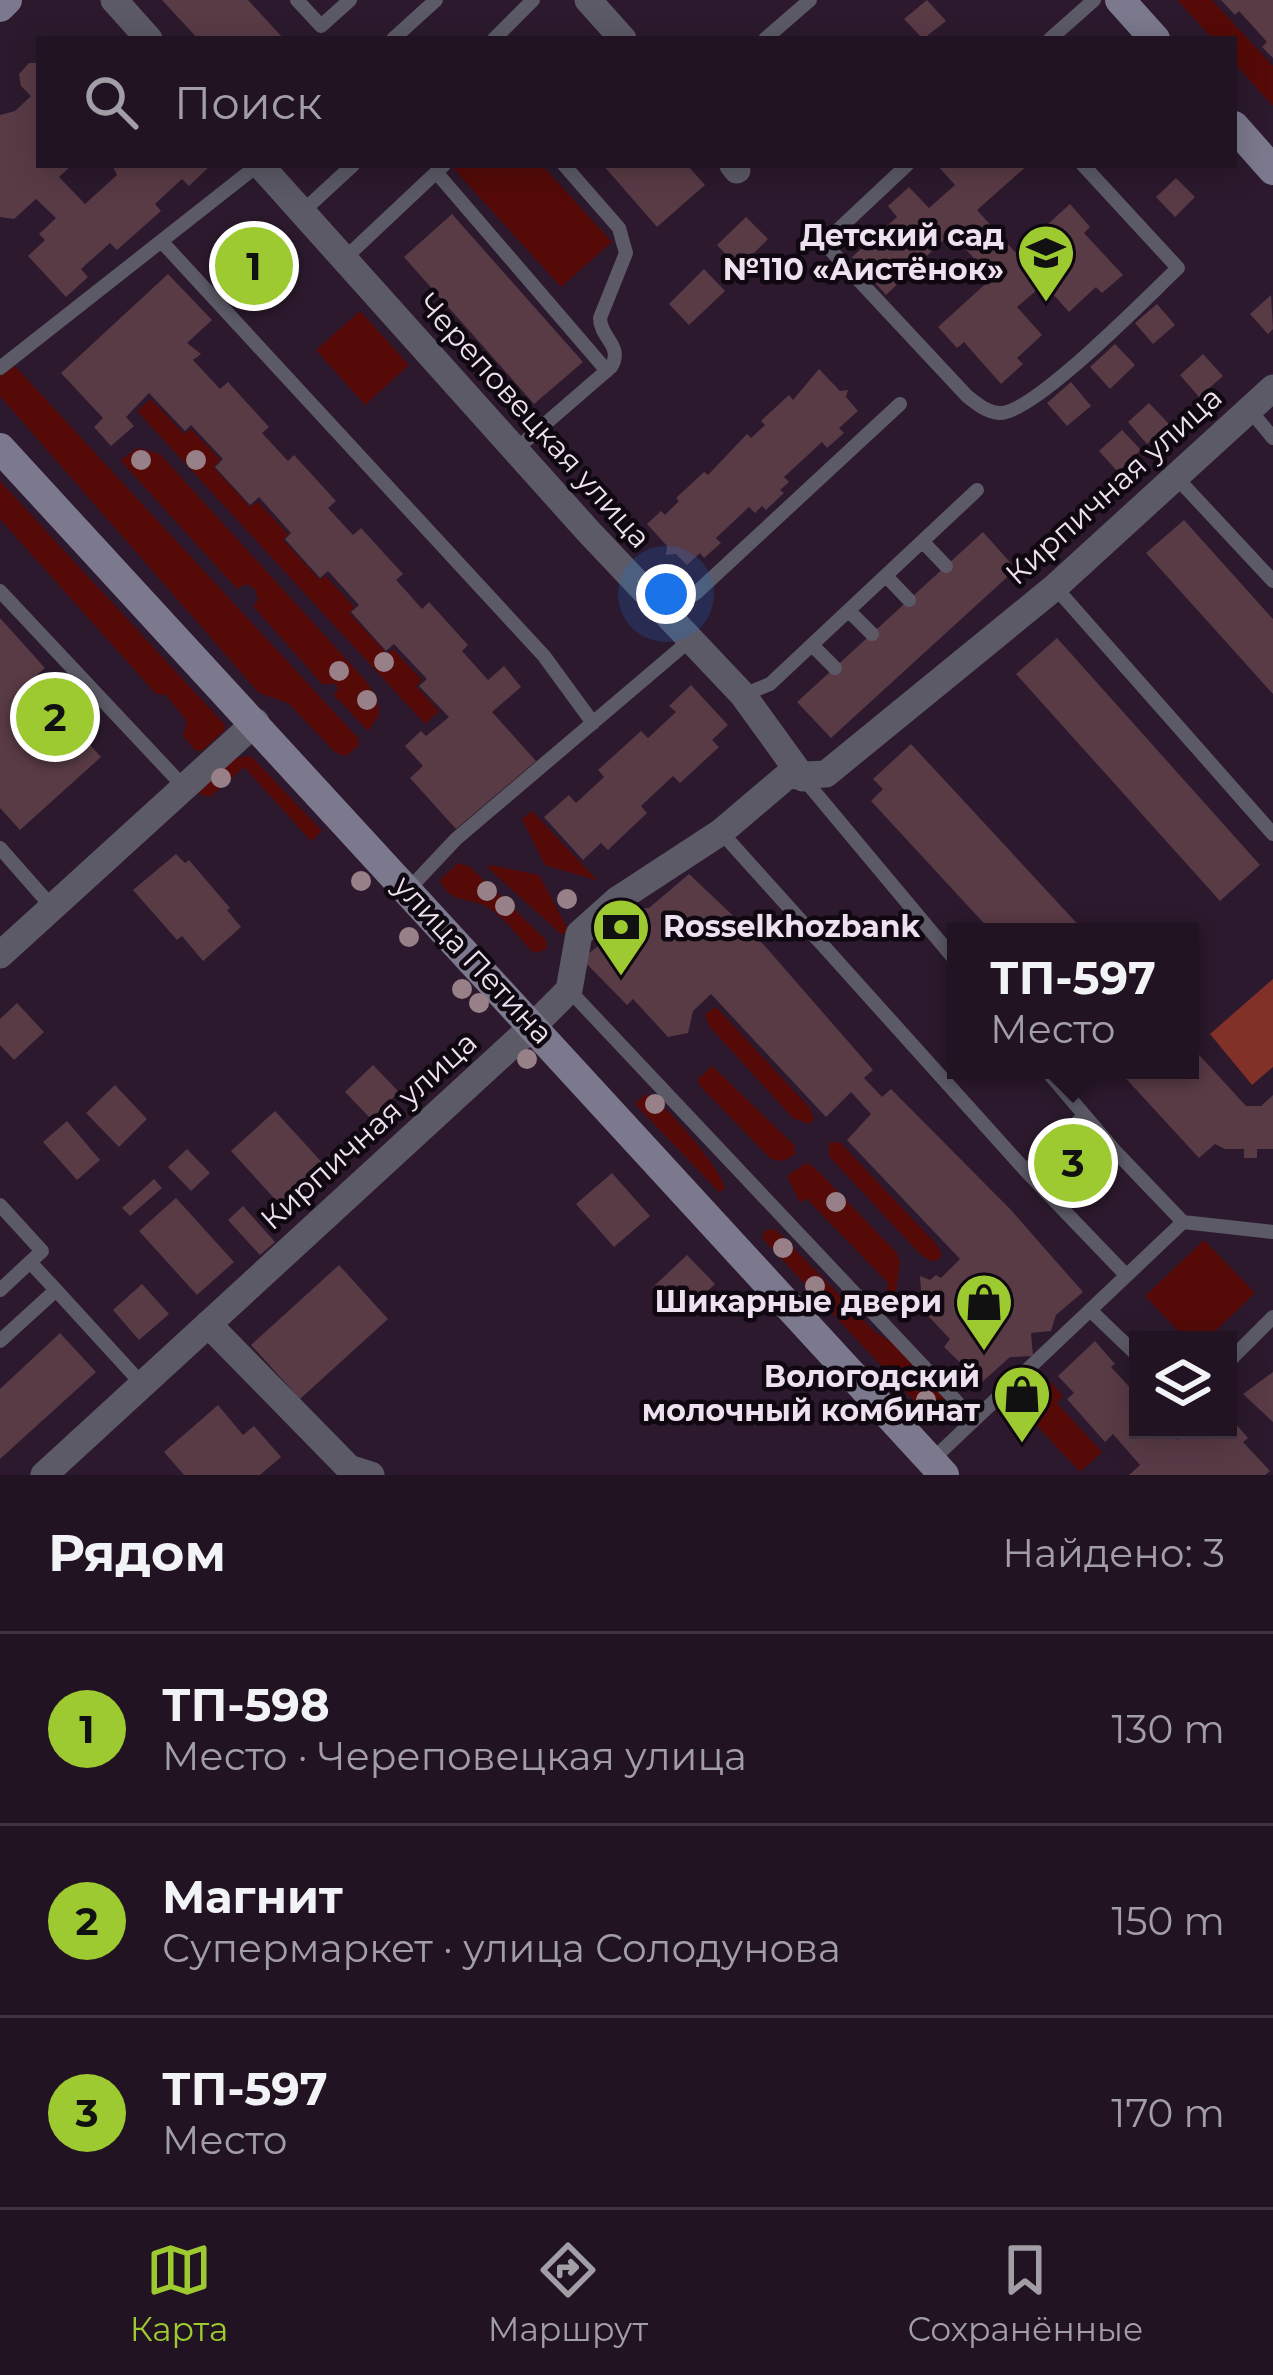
<!DOCTYPE html>
<html lang="ru">
<head>
<meta charset="utf-8">
<style>
  :root { --surface:#211322; --page:#2d202f; --text:#f1f3f6; --muted:#a29ea5; --line:#3e3240; --accent:#9dca30 }
  body { margin:0; font-family:Montserrat,sans-serif; background:var(--page); color:var(--text) }
  .controls { position:absolute; right:36px; bottom:36px; display:grid; overflow:hidden; border-radius:0px; box-shadow:0 6px 30px #0003 }
  .controls button { width:108px; height:108px; display:grid; place-items:center; padding:0; border:0; border-bottom:3px solid var(--line); background:var(--surface); color:var(--text); font:60px sans-serif }
  .you { position:absolute; left:666px; top:594px; width:42px; height:42px; margin:-30px; border:9px solid #fff; border-radius:50%; background:#1a73e8; box-shadow:0 0 0 18px #1a73e833 }
  .badge { display:grid; place-items:center; width:78px; height:78px; border-radius:50%; background:var(--accent); color:#111; font-size:39px; font-weight:700 }
  .pin { position:absolute; translate:-50% -50%; border:6px solid #fff; box-shadow:0 3px 12px #0006 }
  .popup { position:absolute; left:947px; top:923px; width:252px; height:156px; box-sizing:border-box; display:grid; place-content:center; border-radius:0px; background:var(--surface); filter:drop-shadow(0 3px 9px #0005); font-size:39px; white-space:nowrap; color:var(--muted) }
  .popup b { font-size:45px; color:var(--text) }
  .popup::after { content:''; position:absolute; left:50%; top:100%; margin-left:-24px; border:24px solid transparent; border-top-color:var(--surface) }
  .list { margin:0; padding:0; list-style:none }
  h2 { display:flex; justify-content:space-between; align-items:center; height:156px; margin:0; padding:0 48px; font-size:51px }
  h2 small { font-size:39px; font-weight:400; color:var(--muted) }
  .list li { display:grid; grid-template-columns:78px 1fr auto; gap:36px; align-items:center; box-sizing:border-box; height:192px; padding:0 48px; border-top:3px solid var(--line) }
  .list b { display:block; font-size:45px; white-space:nowrap }
  .list p { margin:0; font-size:39px; white-space:nowrap; color:var(--muted) }
  .list em { font-size:39px; font-style:normal; color:var(--muted) }
  .icon { flex:none; width:66px; height:66px; fill:none; stroke:currentColor; stroke-width:2; stroke-linecap:round; stroke-linejoin:round }
  .map { position:relative; flex:none; width:1273px; height:1475px; overflow:hidden }
  .search { position:absolute; background:var(--surface); box-shadow:0 6px 30px #0003; left:36px; right:36px; top:36px; height:132px; display:flex; align-items:center; gap:30px; box-sizing:border-box; padding:0 42px; border-radius:0px; color:var(--muted); font-size:45px }
  .sheet { height:732px; background:var(--surface) }
  nav { display:flex; justify-content:space-around; align-items:center; box-sizing:border-box; height:168px; border-top:3px solid var(--line); background:var(--surface); font-size:33px; color:var(--muted) }
  nav a { display:grid; justify-items:center; gap:6px }
  nav .on { color:var(--accent) }
  .map>svg:first-child { display:block }
</style>
</head>
<body>
<div class="map">
<svg width="1273" height="1475" viewBox="0 0 1273 1475">
  <rect width="100%" height="100%" fill="#2c192d"/>
  <path fill="#550a07" d="M1177 0H1212L1273 66V106L1234 63V39H1213Z
    M459 165H542L612 242 561 287 454 169Z
    M360 311 409 365 365 405 316 350Z
    M15 366 358 738 359 745 346 756 336 753 288 703 259 693 0 396V376Z
    M151 399 184 434 191 429 220 460 213 467 250 507 258 502 288 534 283 540 320 580 326 576 354 607 349 613 387 654 393 649 422 680 416 686 439 711 425 724 137 411Z
    M138 448 160 454 366 681 377 698 379 715 368 731 334 695 338 689 335 683 323 685 253 606 258 600 255 589 246 584 237 589 120 460Z
    M0 481 225 725V730L202 751 195 750 183 736 187 721 166 695 156 694 0 519Z
    M251 756 322 831 311 841 244 767 210 797 198 794 233 758Z
    M532 811 598 881H599L545 865 522 819Z
    M458 863 470 867 546 940 547 949 534 953C520 939 500 911 481 904 462 898 449 901 440 880Z
    M490 865 539 875 568 929 562 935 487 867Z
    M716 1007 810 1108 814 1119 810 1124 793 1118 709 1026 705 1014Z
    M712 1066 794 1145 795 1154 784 1161 771 1159 702 1088 697 1080Z
    M645 1094C663 1099 724 1172 725 1189L719 1192 635 1104Z
    M840 1142 936 1244 942 1255 938 1260 931 1261 920 1254 829 1156V1143Z
    M806 1163 815 1168 896 1252 900 1261 895 1300 884 1309 888 1283 806 1198 800 1203 787 1176Z
    M775 1229 876 1333C903 1347 935 1375 948 1403L943 1413 927 1415 762 1238 765 1231Z
    M1204 1240 1255 1293 1206 1340H1187L1145 1296Z
    M1051 1382 1063 1396 1057 1403 1102 1452 1080 1472 1023 1411Z"/>
  <path fill="#823129" d="M1273 979V1067L1252 1085 1210 1034Z"/>
  <path fill="#593b46" d="M162 0H248L284 39H198Z
    M927 0 946 21 923 39 904 19Z
    M1221 0H1273V58L1262 47 1267 42 1239 11 1235 15Z
    M29 63H39V165H72L59 177 85 204 117 175 112 165H211L189 186 182 179 155 204 161 211 117 250 110 243 81 269 88 277 66 297 28 256 45 240 39 234 56 218 36 199 14 219 0 217V115L15 111 31 96 21 86 19 74Z
    M603 165H687L705 185 657 227Z
    M937 165H1028L977 210 1016 253 1070 204 1090 227 1084 233 1123 275 1102 293 1096 287 1069 312 1044 284 1017 307 1042 335 1017 358 1023 364 1001 384 964 342 957 348 938 327 992 278 951 233 886 295 852 257 897 217 888 206 909 187 929 208 955 185Z
    M1176 178 1195 197 1175 217 1156 197Z
    M452 214 583 362 534 404 404 257Z
    M746 217 768 239 739 268 717 245Z
    M259 241 279 264 249 291 228 268Z
    M704 269 725 291 689 325 669 304Z
    M168 274 212 320 187 343 201 354 193 360 220 389 228 382 269 427 262 433 274 446 288 461 294 455 336 501 328 508 353 535 361 528 403 574 396 580 408 593 422 609 429 602 468 645 462 651 488 680 504 666 521 687 492 712 536 761 456 829 410 778 423 766 405 746 421 731 426 736 449 717 419 686 427 679 394 644 386 651 351 612 359 605 328 571 320 578 285 539 291 533 259 497 250 505 215 467 223 459 191 425 185 431 149 393 126 417 134 426 111 446 94 427 103 418 61 373Z
    M1271 295 1273 329 1268 334 1250 314Z
    M1157 304 1175 325 1153 344 1135 323Z
    M1115 344 1135 365 1110 389 1090 367Z
    M1203 354 1223 376 1199 397 1180 375Z
    M819 369 840 391 848 390 846 397 858 411 839 428 844 433 827 448 822 442 784 477 789 482 780 490 784 493 766 510 762 506 755 513 749 507 716 538 721 543 704 558 700 553 687 565 676 554 666 555 667 546 647 524 661 511 665 515 679 501 676 498 704 472 708 475 747 434 751 438 765 425 761 421 789 395 793 400Z
    M1071 382 1091 406 1067 426 1047 403Z
    M1149 403 1169 424 1147 444 1128 422Z
    M1122 430 1141 450 1118 472 1099 451Z
    M1184 520 1273 619V694L1146 553Z
    M983 532 1016 569 831 738 797 702Z
    M0 618 45 668 31 680 101 757 20 830 0 808Z
    M1057 638 1260 865 1220 901 1016 674Z
    M691 685 728 725 712 740 719 747 680 783 673 776 641 806 647 813 608 850 601 843 583 860 544 817 569 795 576 803 604 777 598 770 641 731 648 738 676 712 669 706Z
    M911 744 1085 932H992L871 801 883 789 873 779Z
    M176 854 185 863 189 860 230 908 227 910 241 927 203 961 182 936 177 940 133 890Z
    M689 874 764 945 873 1070 864 1078 882 1097 891 1089 1010 1209 1083 1292 1056 1315 1051 1331 1031 1333 1033 1356 1010 1357 981 1383 944 1347 950 1339 913 1300 921 1291 920 1276 930 1280 936 1275 941 1278 960 1259 847 1140 871 1114 851 1092 826 1117 711 994 693 1011 688 1033 668 1037 633 999 627 1005 582 959 598 946 604 928H623L624 908H649Z
    M17 1003 44 1032 14 1060 0 1045V1019Z
    M1190 1045 1246 1106H1261L1273 1095V1149H1257V1158H1244V1149H1225L1215 1144 1199 1158 1118 1070H1190Z
    M373 1065 399 1092 371 1119 345 1092Z
    M115 1085 147 1119 119 1147 86 1113Z
    M275 1111 328 1169 284 1209 231 1151Z
    M67 1121 100 1160 77 1180 43 1142Z
    M1070 1142 1094 1170 1077 1185 1052 1156Z
    M187 1149 210 1173 191 1191 168 1167Z
    M612 1173 650 1216 614 1247 576 1204Z
    M154 1179 162 1188 130 1216 122 1208Z
    M176 1198 234 1262 197 1295 139 1231Z
    M243 1206 275 1242 260 1255 228 1220Z
    M687 1255 715 1284 679 1317 652 1288Z
    M339 1265 388 1319 300 1399 251 1345Z
    M142 1284 169 1314 139 1340 113 1310Z
    M60 1333 96 1372 0 1459V1389Z
    M1095 1341 1115 1364 1111 1367 1138 1396V1430H1169L1178 1440 1190 1430H1228V1415L1248 1438 1243 1442 1270 1471 1265 1475H1129L1140 1465 1113 1434 1105 1442 1067 1399 1074 1393 1058 1376Z
    M1273 1372V1422L1243 1394Z
    M218 1405 243 1435 254 1426 281 1457 260 1475H184L164 1452Z"/>
  <g fill="none" stroke-linecap="round" stroke-linejoin="round">
    <path stroke="#5b5a66" stroke-width="14" d="M297 0 321 26 350 0
      M393 39 436 0
      M494 39 533 0
      M765 39 810 0
      M1050 39 1094 0
      M907 165 824 243 967 396C976 403 986 412 999 413 1033 415 1148 296 1178 268L1083 165
      M436 172 607 371
      M301 213 353 165
      M162 242 544 656 593 723
      M343 260 444 165
      M0 368 258 165
      M1249 409 1273 438
      M515 450 611 367C624 346 600 338 600 318L626 253 619 228 564 165
      M1175 476 1273 581
      M923 542 946 566
      M886 576 909 600
      M1055 587 1273 834
      M0 591 184 787
      M849 611 872 634
      M665 614 696 593 900 404
      M812 645 835 668
      M743 695 770 684 977 490
      M803 778 956 961
      M721 832 1026 1171 1126 1275
      M0 848 52 907
      M408 890 456 839 689 641
      M569 990 974 1420
      M1026 1171 1084 1116
      M0 1205 42 1251 0 1290
      M1183 1222 1273 1232
      M30 1262 56 1290
      M1090 1310 1138 1356
      M0 1341 56 1290 142 1384
      M1228 1362 1273 1317
      M931 1461 1183 1222 1115 1151 1046 1070"/>
    <path stroke="#5b5a66" stroke-width="27" d="M114 0 149 39
      M588 0 623 39
      M260 165 588 531 743 695 803 778
      M733 165 737 170
      M0 955 256 722
      M208 1324 349 1468 371 1475
      M44 1475 534 1025 569 990 579 934 617 900 721 832 787 776 826 774 1055 587 1273 388"/>
    <path stroke="#7c798e" stroke-width="30" d="M1120 0 1155 39
      M0 7 7 0
      M1234 126 1273 170
      M0 448 944 1475"/>
  </g>
  <g fill="#978087">
    <circle cx="141" cy="460" r="10"/>
    <circle cx="196" cy="460" r="10"/>
    <circle cx="384" cy="662" r="10"/>
    <circle cx="339" cy="671" r="10"/>
    <circle cx="367" cy="700" r="10"/>
    <circle cx="221" cy="778" r="10"/>
    <circle cx="361" cy="881" r="10"/>
    <circle cx="487" cy="891" r="10"/>
    <circle cx="567" cy="899" r="10"/>
    <circle cx="505" cy="906" r="10"/>
    <circle cx="409" cy="937" r="10"/>
    <circle cx="462" cy="989" r="10"/>
    <circle cx="479" cy="1003" r="10"/>
    <circle cx="527" cy="1059" r="10"/>
    <circle cx="655" cy="1104" r="10"/>
    <circle cx="836" cy="1202" r="10"/>
    <circle cx="783" cy="1248" r="10"/>
    <circle cx="815" cy="1286" r="10"/>
    <circle cx="926" cy="1400" r="10"/>
  </g>
  <defs>
    <symbol id="school-pin" viewBox="-11 -11 22 30"><path d="M0 17L-7.5 6A9.5 9.5 0 1 1 7.5 6Z" fill="#9dca30" stroke="#0f0810"/><path d="M0-5L7-2L0 1L-7-2ZM-4 1L0 2.5L4 1V4Q0 6-4 4Z" fill="#111"/></symbol>
    <symbol id="bank-pin" viewBox="-11 -11 22 30"><path d="M0 17L-7.5 6A9.5 9.5 0 1 1 7.5 6Z" fill="#9dca30" stroke="#0f0810"/><path d="M-6-4H6V4H-6ZM0-2.3a2.3 2.3 0 1 0 0 4.6a2.3 2.3 0 1 0 0-4.6Z" fill="#111"/></symbol>
    <symbol id="shop-pin" viewBox="-11 -11 22 30"><path d="M0 17L-7.5 6A9.5 9.5 0 1 1 7.5 6Z" fill="#9dca30" stroke="#0f0810"/><path d="M-5-2.5h2.3a2.7 3.5 0 0 1 5.4 0H5L5.5 6h-11ZM-1.5-2.5h3a1.5 2.3 0 0 0-3 0Z" fill="#111"/></symbol>
  </defs>
  <g fill-rule="evenodd">
    <use href="#school-pin" x="1013" y="220" width="66" height="90"/>
    <use href="#bank-pin" x="588" y="894" width="66" height="90"/>
    <use href="#shop-pin" x="951" y="1269" width="66" height="90"/>
    <use href="#shop-pin" x="989" y="1361" width="66" height="90"/>
  </g>
  <g text-anchor="middle" stroke-width="9" stroke-linejoin="round" paint-order="stroke">
    <g font-size="30" font-weight="bold" fill="#eee1ef" stroke="#0f0810" text-anchor="end">
      <text x="1004" y="246">Детский сад<tspan x="1004" dy="34">№110 «Аистёнок»</tspan></text>
      <text x="663" y="937" text-anchor="start">Rosselkhozbank</text>
      <text x="942" y="1312">Шикарные двери</text>
      <text x="980" y="1387">Вологодский<tspan x="980" dy="34">молочный комбинат</tspan></text>
    </g>
    <g font-size="30" fill="#eee1ef" stroke="#0f0810">
      <text transform="translate(534 421) rotate(48)" y="10">Череповецкая улица</text>
      <text transform="translate(1114 486) rotate(-42)" y="10">Кирпичная улица</text>
      <text transform="translate(473 960) rotate(47)" y="10">улица Петина</text>
      <text transform="translate(369 1131) rotate(-42)" y="10">Кирпичная улица</text>
    </g>
  </g>
</svg>
<div class="controls">
<button><svg class="icon" aria-label="layers" viewBox="0 0 24 24"><path d="M12 4l9 5-9 5-9-5zM3 14l9 5 9-5"/></svg></button>
</div>
<div class="you"></div>
<div class="pin badge" style="left:254px;top:266px">1</div>
<div class="pin badge" style="left:55px;top:717px">2</div>
<div class="pin badge" style="left:1073px;top:1163px">3</div>
<div class="popup"><b>ТП-597</b>Место</div>
<div class="search"><svg class="icon" aria-label="search" viewBox="0 0 24 24"><circle cx="10" cy="10" r="6"/><path d="M15 15l6 6"/></svg>Поиск</div>
</div>
<section class="sheet">
<h2>Рядом<small>Найдено: 3</small></h2>
<ul class="list">
<li><span class="badge">1</span><div><b>ТП-598</b><p>Место · Череповецкая улица</p></div><em>130 m</em></li>
<li><span class="badge">2</span><div><b>Магнит</b><p>Супермаркет · улица Солодунова</p></div><em>150 m</em></li>
<li><span class="badge">3</span><div><b>ТП-597</b><p>Место</p></div><em>170 m</em></li>
</ul>
</section>
<nav>
<a class="on"><svg class="icon" aria-label="map" viewBox="0 0 24 24"><path d="M3 6l6-2 6 2 6-2v14l-6 2-6-2-6 2zM9 4v14M15 6v14"/></svg>Карта</a>
<a><svg class="icon" aria-label="directions" viewBox="0 0 24 24"><path d="M12 3l9 9-9 9-9-9zM9 14v-3h6M13 9l2 2-2 2"/></svg>Маршрут</a>
<a><svg class="icon" aria-label="saved" viewBox="0 0 24 24"><path d="M7 4h10v16l-5-4-5 4z"/></svg>Сохранённые</a>
</nav>
</body>
</html>
